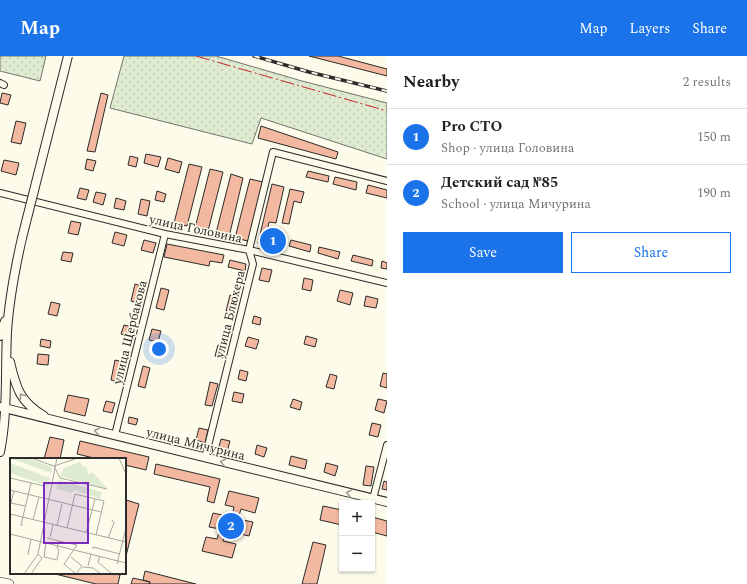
<!DOCTYPE html>
<html lang="en">
<head>
<meta charset="utf-8">
<style>
  :root { --surface:#fff; --page:#f6f6f6; --text:#202124; --muted:#757577; --line:#e0e0e0; --accent:#1a73e8 }
  body { margin:0; font-family:Spectral,serif; background:var(--page); color:var(--text) }
  .controls { position:absolute; right:12px; bottom:12px; display:grid; overflow:hidden; border-radius:0px; box-shadow:0 1px 3px #0004 }
  .controls button { width:36px; height:36px; display:grid; place-items:center; padding:0; border:0; border-bottom:1px solid var(--line); background:var(--surface); color:var(--text); font:20px sans-serif }
  .you { position:absolute; left:159px; top:293px; width:14px; height:14px; margin:-10px; border:3px solid #fff; border-radius:50%; background:#1a73e8; box-shadow:0 0 0 6px #1a73e833 }
  .badge { display:grid; place-items:center; width:26px; height:26px; border-radius:50%; background:var(--accent); color:#fff; font-size:13px; font-weight:700 }
  .pin { position:absolute; translate:-50% -50%; border:2px solid #fff; box-shadow:0 1px 4px #0006 }
  .list { margin:0; padding:0; list-style:none }
  h2 { display:flex; justify-content:space-between; align-items:center; height:52px; margin:0; padding:0 16px; font-size:17px }
  h2 small { font-size:13px; font-weight:400; color:var(--muted) }
  .list li { display:grid; grid-template-columns:26px 1fr auto; gap:12px; align-items:center; box-sizing:border-box; height:56px; padding:0 16px; border-top:1px solid var(--line) }
  .list b { display:block; font-size:15px; white-space:nowrap }
  .list p { margin:0; font-size:13px; white-space:nowrap; color:var(--muted) }
  .list em { font-size:13px; font-style:normal; color:var(--muted) }
  .actions { display:flex; gap:8px; padding:12px 16px }
  .actions a { flex:1; padding:9px 0; border:1px solid var(--accent); border-radius:0px; text-align:center; font-size:14px; color:var(--accent) }
  .actions .main { background:var(--accent); color:#fff }
  .map { position:relative; flex:none; width:387px; height:528px; overflow:hidden }
  header { display:flex; align-items:center; gap:24px; box-sizing:border-box; height:56px; padding:0 20px; background:var(--accent); color:#fff }
  header strong { font-size:19px }
  nav { display:flex; gap:22px; margin-inline-start:auto; font-size:14px }
  main { display:flex }
  aside { flex:1; background:var(--surface) }
  .map>svg:first-child { display:block }
</style>
</head>
<body>
<header>
<strong>Map</strong>
<nav><a>Map</a><a>Layers</a><a>Share</a></nav>
</header>
<main>
<div class="map">
<svg width="387" height="528" viewBox="0 0 387 528">
  <defs>
    <pattern id="grass-dots" width="8" height="8" patternUnits="userSpaceOnUse"><rect width="8" height="8" fill="#deebd1"/><path d="M2 2h.1M6 6h.1" fill="none" stroke="#bfcab4" stroke-width="1.8" stroke-linecap="round"/></pattern>
  </defs>
  <rect width="100%" height="100%" fill="#fdfbea"/>
  <path fill="url(#grass-dots)" stroke="#74746e" d="M0 0H46L40 25 0 15Z
    M124 0H216L302 25 387 47V103L261 62 252 88 110 52Z"/>
  <path fill="#f2b8a0" stroke="#2b2b2b" d="M309 0H338L387 13V20Z
    M2 37 11 39 8 49 0 47Z
    M101 37 108 39 95 96 87 95Z
    M16 65 26 67 21 88 11 86Z
    M261 70 338 96 336 103 258 82Z
    M146 98 161 101 158 111 144 107Z
    M130 100 138 102 136 111 128 109Z
    M168 102 182 106 179 117 165 113Z
    M87 103 96 105 93 115 85 113Z
    M4 104 19 107 16 119 1 115Z
    M189 108 202 111 187 170 174 167Z
    M210 113 223 116 208 175 195 172Z
    M308 115 329 120 328 126 306 121Z
    M231 118 243 122 229 181 216 177Z
    M335 121 357 126 356 134 333 128Z
    M250 123 263 126 248 185 235 182Z
    M272 128 284 131 276 167 269 166 264 189 258 187Z
    M368 129 387 134V142L366 137Z
    M80 132 89 134 86 144 77 142Z
    M290 133 304 136 301 147 294 145 289 168 282 167Z
    M157 135 166 138 164 146 155 144Z
    M96 136 106 138 103 149 93 146Z
    M116 142 126 145 124 154 114 152Z
    M141 143 150 145 147 160 138 158Z
    M71 165 81 167 78 179 68 177Z
    M115 176 127 179 124 190 112 187Z
    M270 180 278 182 277 189 268 187Z
    M144 184 156 187 153 197 141 194Z
    M291 184 311 189 310 196 289 190Z
    M167 188 224 199 222 207 210 205 209 210 164 201Z
    M319 191 340 196 338 203 318 197Z
    M63 196 73 197 71 206 61 204Z
    M353 199 373 204 372 210 351 205Z
    M230 204 246 208 245 215 228 211Z
    M382 205 387 207V213L381 212Z
    M262 212 272 214 269 226 259 224Z
    M304 222 313 224 311 235 302 233Z
    M135 228 142 230 137 247 131 245Z
    M161 232 169 234 164 254 156 252Z
    M340 234 353 237 350 249 337 245Z
    M230 239 238 241 234 257 226 255Z
    M366 240 378 243 376 252 364 250Z
    M51 246 60 248 57 260 48 258Z
    M254 260 261 262 260 269 252 267Z
    M124 269 133 271 130 280 121 278Z
    M152 273 161 275 158 286 149 284Z
    M306 280 317 283 315 291 304 288Z
    M248 281 259 284 256 293 245 290Z
    M41 283 51 285 50 292 40 290Z
    M218 289 226 291 223 302 215 300Z
    M38 298 49 299 48 309 37 308Z
    M115 304 123 306 118 326 111 324Z
    M143 310 150 312 145 332 138 330Z
    M240 314 248 316 246 325 238 323Z
    M383 317 387 318V332L380 330Z
    M330 318 337 320 334 333 326 331Z
    M210 326 218 328 212 350 205 349Z
    M234 336 244 338 242 347 232 345Z
    M68 339 89 343 85 360 64 355Z
    M293 343 302 346 300 354 290 351Z
    M378 343 387 345 384 357 375 354Z
    M106 345 115 347 112 357 103 355Z
    M129 361 138 363 136 369 128 367Z
    M372 367 381 369 378 381 369 379Z
    M199 372 208 374 205 387 196 384Z
    M50 381 64 384 60 403H44Z
    M221 383 230 385 227 396 218 394Z
    M80 385 149 401 146 414 125 409V403H98L77 398Z
    M257 389 267 392 264 401 255 398Z
    M291 400 307 404 305 413 289 409Z
    M326 407 338 410 335 420 324 416Z
    M156 408 220 423 214 447 207 445 210 431 154 418Z
    M366 410 374 411 371 430 363 429Z
    M384 425 387 426V434L382 433Z
    M229 435 259 442 255 457 241 453 238 463 253 466 249 480 226 475 223 485 236 488 232 502 202 495 206 481 217 483 220 473 209 471 213 457 232 461 234 451 225 449Z
    M126 444 139 448 125 504V447Z
    M323 450 342 454V469L320 464Z
    M372 461 387 465V480L372 476Z
    M313 486 326 489 317 528H302Z
    M145 515 196 528H149L150 526 143 524Z
    M51 517H111L120 519 118 528H96Z
    M133 522 150 526 149 528H131Z"/>
  <g fill="none" stroke-linecap="round" stroke-linejoin="round">
    <defs>
      <path id="minor" d="M0 27 4 29
        M0 137 165 178 249 194 387 227
        M115 379 165 178
        M205 402 253 208 249 194 273 96 387 125
        M373 443 387 389"/>
      <path id="tertiary" d="M0 280 5 265
        M10 306C16 332 20 346 44 360
        M0 351 387 446
        M0 396C8 356 5 317 7 276 9 244 15 213 22 182"/>
      <path id="secondary" d="M0 526 9 528"/>
    </defs>
    <use href="#minor" stroke="#2b2b2b" stroke-width="8"/>
    <use href="#tertiary" stroke="#2b2b2b" stroke-width="10"/>
    <use href="#secondary" stroke="#2b2b2b" stroke-width="10"/>
    <use href="#minor" stroke="#fdfbea" stroke-width="6"/>
    <use href="#tertiary" stroke="#fdfbea" stroke-width="8"/>
    <use href="#secondary" stroke="#fdfbea" stroke-width="9"/>
    <defs>
      <path id="rail" d="M254 0 309 16 387 35"/>
    </defs>
    <use href="#rail" stroke="#2b2b2b" stroke-width="3.5"/>
    <use href="#rail" stroke="#fdfbea" stroke-width="2" stroke-dasharray="6" stroke-linecap="butt"/>
    <defs>
      <path id="tertiary-bridge" d="M22 182 68 0"/>
    </defs>
    <use href="#tertiary-bridge" stroke="#2b2b2b" stroke-width="10" stroke-linecap="butt"/>
    <use href="#tertiary-bridge" stroke="#fdfbea" stroke-width="8"/>
    <path stroke="#c62828" stroke-width="1" stroke-dasharray="14 3 2 3" stroke-linecap="butt" d="M196 0 387 55"/>
  </g>
  <defs><path id="oneway-chevron" d="M-2-3.5L2.5 0L-2 3.5" fill="none" stroke-width="1.6" stroke-linecap="round" stroke-linejoin="round"/></defs>
  <g stroke="#9e9d94">
    <use href="#oneway-chevron" transform="translate(22 340) rotate(-124)"/>
    <use href="#oneway-chevron" transform="translate(97 375) rotate(-167)"/>
    <use href="#oneway-chevron" transform="translate(223 406) rotate(-166)"/>
    <use href="#oneway-chevron" transform="translate(349 437) rotate(-166)"/>
  </g>
  <g text-anchor="middle" stroke-width="3" stroke-linejoin="round" paint-order="stroke">
    <g font-size="13" fill="#2b2b2b" stroke="#fdfbea">
      <text transform="translate(196 172) rotate(12)" y="5">улица Головина</text>
      <text transform="translate(229 258) rotate(-76)" y="5">улица Блюхера</text>
      <text transform="translate(129 276) rotate(-76)" y="5">улица Щербакова</text>
      <text transform="translate(196 387) rotate(14)" y="5">улица Мичурина</text>
    </g>
  </g>
  <g transform="translate(10 402)">
    <rect width="116" height="116" fill="#fdfbea"/>
    <path d="M0 0H17L42 9 41 15ZM70 4 73 9 76 8 79 17 82 14 98 31 50 18 54 10ZM0 5 40 20 38 28 0 15ZM49 22 92 34 90 41 64 32 62 35 46 31Z" fill="#deebd1"/>
    <path fill="none" stroke="#a9a89e" stroke-width="1" d="M21 0 44 8 65 1M109 0 116 16M44 8 50 20 97 31M0 20 34 28M0 32 91 54M1 45 15 48M0 48 4 33M0 56 116 84M23 62 29 39M13 67H11L21 25M47 68 52 46M57 70 65 36 94 43 86 77M76 75 85 41M0 76 116 105M40 79 43 67M98 80 104 65 102 62M49 83 67 87 54 106 66 116 72 108 61 99M83 91V89L110 96M18 97 21 81M90 98 88 104 102 116M34 99 47 102 49 92 47 90 49 83 37 80M34 99 36 85M107 106 116 70M78 108 81 96M73 109 83 110 91 116M14 116 28 96 47 0M21 116 32 100 28 96"/>
    <path fill="#7b2cbf" fill-opacity="0.15" stroke="#7b2cbf" stroke-width="2" d="M34 25H78V85H34Z"/>
    <rect width="116" height="116" fill="none" stroke="#2b2b2b" stroke-width="2"/>
  </g>
</svg>
<div class="controls">
<button>+</button>
<button>−</button>
</div>
<div class="you"></div>
<div class="pin badge" style="left:273px;top:185px">1</div>
<div class="pin badge" style="left:231px;top:470px">2</div>
</div>
<aside>
<h2>Nearby<small>2 results</small></h2>
<ul class="list">
<li><span class="badge">1</span><div><b>Pro СТО</b><p>Shop · улица Головина</p></div><em>150 m</em></li>
<li><span class="badge">2</span><div><b>Детский сад №85</b><p>School · улица Мичурина</p></div><em>190 m</em></li>
</ul>
<div class="actions"><a class="main">Save</a><a>Share</a></div>
</aside>
</main>
</body>
</html>
